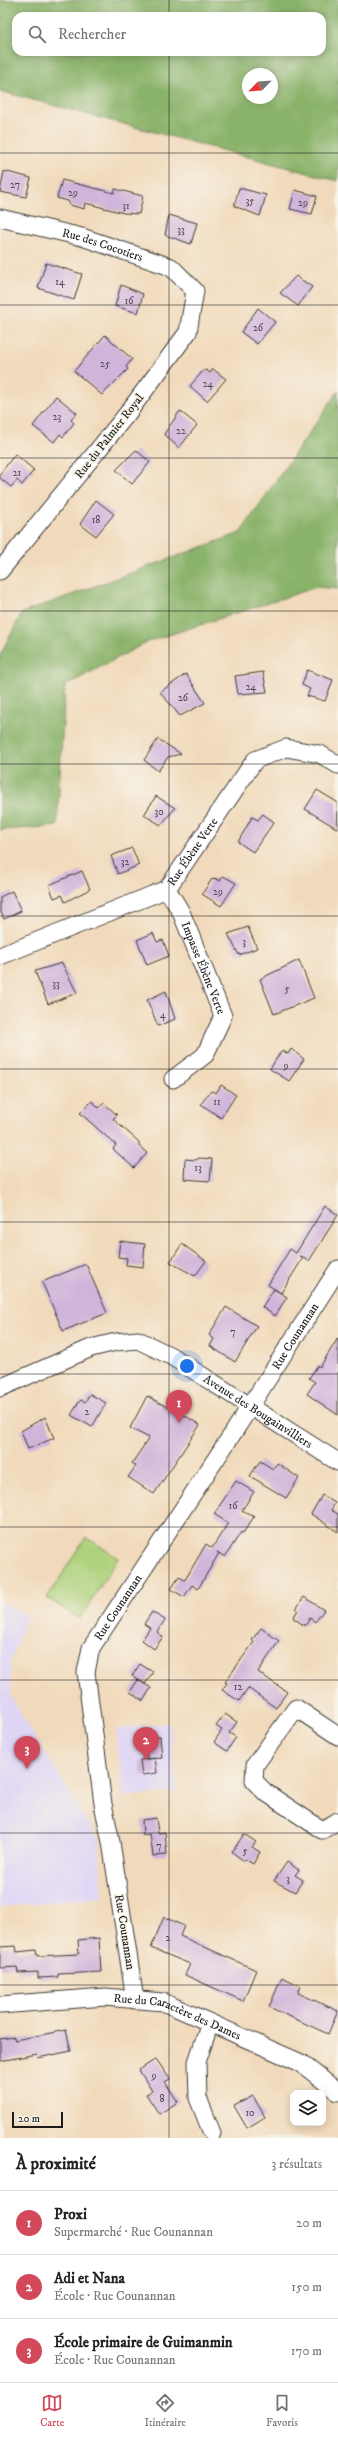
<!DOCTYPE html>
<html lang="fr">
<head>
<meta charset="utf-8">
<style>
  :root { --surface:#fff; --page:#f2f2f2; --text:#222; --muted:#767676; --line:#e0e0e0; --accent:#d1495b }
  body { margin:0; font-family:"IM FELL DW Pica",serif; background:var(--page); color:var(--text) }
  .controls { position:absolute; right:12px; bottom:12px; display:grid; overflow:hidden; border-radius:8px; box-shadow:0 2px 10px #0003 }
  .controls button { width:36px; height:36px; display:grid; place-items:center; padding:0; border:0; border-bottom:1px solid var(--line); background:var(--surface); color:var(--text); font:20px sans-serif }
  .compass { position:absolute; left:242px; top:68px; width:36px; height:36px; border-radius:50%; background:var(--surface); box-shadow:0 2px 10px #0003; rotate:245deg }
  .scale { position:absolute; left:12px; bottom:10px; width:51px; box-sizing:border-box; padding-left:4px; border:2px solid #1c1c1c; border-top:0; font-size:11px; line-height:14px; white-space:nowrap; color:#1c1c1c; -webkit-text-stroke:3px #f7f3e8; paint-order:stroke }
  .you { position:absolute; left:187px; top:1366px; width:14px; height:14px; margin:-10px; border:3px solid #fff; border-radius:50%; background:#1a73e8; box-shadow:0 0 0 6px #1a73e833 }
  .badge { display:grid; place-items:center; width:26px; height:26px; border-radius:50%; background:var(--accent); color:#fff; font-size:13px; font-weight:700 }
  .pin { position:absolute; translate:-50% -33px; filter:drop-shadow(0 1px 2px #0008) }
  .pin::after { content:''; position:absolute; top:21px; width:14px; height:12px; background:inherit; clip-path:polygon(0 0,100% 0,50% 100%) }
  .list { margin:0; padding:0; list-style:none }
  h2 { display:flex; justify-content:space-between; align-items:center; height:52px; margin:0; padding:0 16px; font-size:17px }
  h2 small { font-size:13px; font-weight:400; color:var(--muted) }
  .list li { display:grid; grid-template-columns:26px 1fr auto; gap:12px; align-items:center; box-sizing:border-box; height:64px; padding:0 16px; border-top:1px solid var(--line) }
  .list b { display:block; font-size:15px; white-space:nowrap }
  .list p { margin:0; font-size:13px; white-space:nowrap; color:var(--muted) }
  .list em { font-size:13px; font-style:normal; color:var(--muted) }
  .icon { flex:none; width:22px; height:22px; fill:none; stroke:currentColor; stroke-width:2; stroke-linecap:round; stroke-linejoin:round }
  .map { position:relative; flex:none; width:338px; height:2138px; overflow:hidden }
  .search { position:absolute; background:var(--surface); box-shadow:0 2px 10px #0003; left:12px; right:12px; top:12px; height:44px; display:flex; align-items:center; gap:10px; box-sizing:border-box; padding:0 14px; border-radius:12px; color:var(--muted); font-size:15px }
  .sheet { height:244px; background:var(--surface) }
  nav { display:flex; justify-content:space-around; align-items:center; box-sizing:border-box; height:56px; border-top:1px solid var(--line); background:var(--surface); font-size:11px; color:var(--muted) }
  nav a { display:grid; justify-items:center; gap:2px }
  nav .on { color:var(--accent) }
  .map>svg:first-child { display:block }
</style>
</head>
<body>
<div class="map">
<svg width="338" height="2138" viewBox="0 0 338 2138">
  <rect width="100%" height="100%" fill="#f7f3e8"/>
  <filter id="ink" filterUnits="userSpaceOnUse"><feTurbulence type="fractalNoise" baseFrequency=".025" numOctaves="2"/><feDisplacementMap in="SourceGraphic" scale="8" xChannelSelector="R" yChannelSelector="G"/><feConvolveMatrix kernelMatrix="1 2 1 2 8 2 1 2 1" color-interpolation-filters="sRGB"/></filter>
  <filter id="wash" filterUnits="userSpaceOnUse"><feTurbulence type="fractalNoise" baseFrequency=".012" numOctaves="4" result="noise"/><feDisplacementMap in="SourceGraphic" scale="16" xChannelSelector="R" yChannelSelector="G"/><feGaussianBlur stdDeviation="0.9" result="paint"/><feColorMatrix in="noise" values="0 0 0 0 0 0 0 0 0 0 0 0 0 0 0 0 0 1.4 0 .05"/><feComposite in="paint" operator="in"/></filter>
  <g filter="url(#wash)">
    <rect width="100%" height="100%" fill="#f1dabb"/>
    <path fill="#dfd5f5" d="M0 1601 27 1615 10 1663 11 1698 99 1840 102 1897 0 1907Z
      M170 1723 177 1791 123 1797 116 1729Z"/>
    <path fill="#add17a" stroke="#64764b" d="M86 1537 118 1558 80 1619 47 1598Z"/>
    <path fill="#8ab36a" stroke="#536843" fill-rule="evenodd" d="M0 0H338V181L0 91ZM16 16H322V52H16ZM248 74H272V98H248Z
      M338 391V589L317 587 147 642 65 686 57 826 0 830V655L22 613 240 533Z"/>
    <g id="blocks">
      <path fill="#d0b4da" d="M4 171 31 178 26 197 0 192Z
        M62 180 114 193 115 189 143 196 139 214 124 213 85 203 84 209 70 205 68 201 57 198Z
        M239 188 266 195 260 216 234 206Z
        M295 190 317 196 312 214 290 209Z
        M169 215 197 223 191 244 165 235Z
        M46 263 82 274 74 300 38 288Z
        M296 276 312 287 298 306 280 293Z
        M121 285 143 294 138 313 115 306Z
        M258 308 275 322 257 344 241 332Z
        M105 335 132 359 126 367 128 369 102 395 74 371Z
        M213 369 226 379 207 401 190 386 202 372 206 370 210 373Z
        M56 396 77 413 71 420 74 423 63 437 60 434 54 442 33 426Z
        M180 411 197 425 179 448 164 434Z
        M136 450 150 462 132 484 116 470Z
        M15 454 34 470 22 485 17 480 11 487 0 478V474Z
        M96 500 114 514 96 536 80 524Z
        M307 670 333 680 325 701 307 696 310 689 302 685Z
        M263 672 267 692 238 694 235 676Z
        M186 674 205 703 180 716 160 692Z
        M158 739 181 754 168 757 158 771 144 760Z
        M317 790 337 802 338 829 305 809Z
        M156 796 175 808 161 825 144 815Z
        M263 814 274 822 253 852 238 842 252 817 258 820Z
        M132 848 139 865 118 874 111 856Z
        M82 871 90 889 65 902 62 895 54 898 49 885Z
        M223 876 236 883 221 906 202 894 212 879 213 880 215 878 220 881Z
        M12 891 21 911 4 919 0 910V897Z
        M248 927 257 948 239 955 228 934Z
        M153 933 157 942 163 940 169 956 147 965 137 940Z
        M299 960 314 998 274 1014 260 979Z
        M62 963 77 993 48 1004 35 971Z
        M166 991 175 1019 158 1026 147 1000Z
        M291 1049 304 1059 289 1081 270 1069 280 1053 283 1051 288 1054Z
        M221 1085 236 1095 221 1118 201 1104 209 1093 212 1091 216 1093Z
        M92 1101 99 1108 104 1103 117 1115 113 1119 139 1142V1146L147 1153 134 1168 113 1149 116 1145 80 1113Z
        M199 1158 212 1159 210 1181 184 1179 185 1159 196 1160Z
        M325 1206 338 1215 309 1261 300 1256 303 1258 281 1293 268 1285 290 1249 296 1253Z
        M120 1241 145 1244 143 1267 126 1265 127 1258 118 1257Z
        M182 1244 206 1261 195 1276 170 1262Z
        M86 1264 107 1313 63 1331 42 1282Z
        M274 1289 287 1297 275 1316 262 1307Z
        M226 1307 257 1326 235 1362 210 1346 214 1339 209 1335Z
        M338 1338V1415L307 1394 315 1382 309 1378 318 1365 320 1367Z
        M90 1394 106 1403 92 1427 71 1415 79 1402 81 1400 85 1402Z
        M147 1396 169 1408 170 1406 200 1425 154 1494 128 1477 136 1466 132 1463 149 1438 130 1428Z
        M45 1417 54 1438 28 1449 21 1431Z
        M260 1461 273 1469 277 1463 299 1478 286 1498 250 1476Z
        M236 1481 254 1492 242 1510 254 1517 243 1533 241 1532 225 1557 217 1552 219 1553 198 1589 192 1585 184 1597 171 1589 179 1577 185 1580 206 1544 212 1548 228 1523 214 1514Z
        M322 1495 335 1503 331 1510 338 1514V1532L311 1514Z
        M304 1597 324 1610 315 1622 310 1618 305 1626 293 1618 298 1610 296 1609Z
        M152 1612 165 1620 157 1632 163 1637 154 1649 142 1640 150 1628 144 1624Z
        M261 1628 279 1641 258 1672 287 1692 276 1708 248 1688 239 1701 222 1690 227 1683 225 1682 254 1642 252 1640Z
        M140 1664 153 1672 145 1684 132 1676Z
        M138 1680 151 1688 143 1701 130 1692Z
        M225 1714 237 1722 229 1733 236 1737 227 1751 214 1742 222 1730 216 1726Z
        M160 1736 162 1758 147 1759 145 1737Z
        M155 1758 157 1773 142 1775 140 1760Z
        M156 1818 158 1833 165 1832 167 1855 153 1856 150 1834 143 1835 142 1820Z
        M244 1834 256 1842 252 1847 260 1852 253 1864 245 1859 244 1861 232 1852Z
        M287 1862 299 1870 295 1875 303 1880 295 1892 274 1881Z
        M164 1917 184 1926 180 1936 256 1970 243 2001 185 1975 190 1964 151 1948Z
        M99 1938 101 1972 58 1974V1977L38 1978V1972L18 1973 17 1967 0 1968V1947L16 1946 17 1952 36 1950 37 1956 79 1954 78 1940Z
        M282 1977 301 1986 298 1993 338 2011 328 2034 269 2007Z
        M66 2030 71 2051 38 2058 37 2054 0 2061V2039L14 2037 15 2040Z
        M156 2059 170 2079 165 2082 178 2102 159 2114 146 2094 152 2091 139 2070Z
        M253 2096 265 2117 247 2128 234 2106Z"/>
    </g>
  </g>
  <g filter="url(#ink)">
    <use href="#blocks" fill-opacity="0" stroke="#3c3834" stroke-width="1"/>
    <g fill="none" stroke-linecap="round" stroke-linejoin="round">
      <defs>
        <g id="street">
          <path id="s1" d="M0 218 82 237 171 267 195 291 188 332 127 414 0 571"/>
          <path id="s2" d="M167 889 181 912 223 1016 205 1055 173 1079"/>
          <path id="s3" d="M0 956 167 889 255 760 286 748 320 754 338 765"/>
          <path id="s4" d="M0 1388 91 1348 116 1342 138 1340 171 1356 338 1462"/>
          <path d="M338 1736 296 1708 255 1765 254 1781 265 1792 322 1830 338 1821"/>
          <path id="s5" d="M135 2000 111 1842 103 1804 86 1672 91 1648 235 1430 338 1269"/>
          <path id="s6" d="M0 2005 105 1997 163 2002 301 2063 338 2092"/>
          <path d="M210 2023 197 2062 198 2098 212 2133"/>
        </g>
      </defs>
      <use href="#street" stroke="#3c3834" stroke-width="19"/>
      <use href="#street" stroke="#fff" stroke-width="17"/>
    </g>
  </g>
  <path fill="none" stroke="#1c1c1c" stroke-width="1" stroke-opacity="0.55" d="M169 0V16M169 52V2138M0 153H338M0 305H338M0 458H338M0 611H338M0 764H338M0 916H338M0 1069H338M0 1222H338M0 1374H338M0 1527H338M0 1680H338M0 1833H338M0 1985H338"/>
  <g text-anchor="middle" stroke-width="3" stroke-linejoin="round" paint-order="stroke">
    <g font-size="10" fill="#49424c">
      <text x="15" y="188">27</text>
      <text x="73" y="196">29</text>
      <text x="250" y="204">35</text>
      <text x="303" y="206">29</text>
      <text x="126" y="209">31</text>
      <text x="181" y="233">33</text>
      <text x="60" y="285">14</text>
      <text x="129" y="304">16</text>
      <text x="258" y="331">26</text>
      <text x="105" y="367">25</text>
      <text x="208" y="387">24</text>
      <text x="57" y="420">23</text>
      <text x="181" y="434">22</text>
      <text x="17" y="476">21</text>
      <text x="96" y="523">18</text>
      <text x="251" y="690">24</text>
      <text x="183" y="701">26</text>
      <text x="159" y="815">30</text>
      <text x="125" y="865">32</text>
      <text x="218" y="895">29</text>
      <text x="244" y="945">3</text>
      <text x="56" y="987">33</text>
      <text x="287" y="992">5</text>
      <text x="163" y="1018">4</text>
      <text x="286" y="1069">9</text>
      <text x="217" y="1105">11</text>
      <text x="198" y="1171">13</text>
      <text x="233" y="1335">7</text>
      <text x="87" y="1415">2</text>
      <text x="233" y="1509">16</text>
      <text x="238" y="1690">12</text>
      <text x="159" y="1849">7</text>
      <text x="245" y="1854">5</text>
      <text x="288" y="1882">3</text>
      <text x="168" y="1941">2</text>
      <text x="154" y="2079">9</text>
      <text x="162" y="2102">8</text>
      <text x="250" y="2116">10</text>
    </g>
    <g font-size="12" fill="#1c1c1c" stroke="#f7f3e8">
      <text dy="4" stroke="none"><textPath href="#s1" startOffset="106">Rue des Cocotiers</textPath></text>
      <text transform="translate(109 436) rotate(-52)" y="4">Rue du Palmier Royal</text>
      <text dy="4" stroke="none"><textPath href="#s3" startOffset="225">Rue Ébène Verte</textPath></text>
      <text dy="4" stroke="none"><textPath href="#s2" startOffset="87">Impasse Ébène Verte</textPath></text>
      <text dy="4" stroke="none"><textPath href="#s5" startOffset="729">Rue Counannan</textPath></text>
      <text dy="4" stroke="none"><textPath href="#s4" startOffset="287">Avenue des Bougainvilliers</textPath></text>
      <text dy="4" stroke="none"><textPath href="#s5" startOffset="405">Rue Counannan</textPath></text>
      <text transform="translate(125 1932) rotate(81)" y="4">Rue Counannan</text>
      <text dy="4" stroke="none"><textPath href="#s6" startOffset="181">Rue du Caractère des Dames</textPath></text>
    </g>
  </g>
</svg>
<div class="controls">
<button><svg class="icon" aria-label="layers" viewBox="0 0 24 24"><path d="M12 4l9 5-9 5-9-5zM3 14l9 5 9-5"/></svg></button>
</div>
<svg class="compass" viewBox="-18 -18 36 36"><path d="M0-13l5 13h-10z" fill="#e53935"/><path d="M0 13l5-13h-10z" fill="#767676"/></svg>
<div class="scale">20 m</div>
<div class="you"></div>
<div class="pin badge" style="left:179px;top:1423px">1</div>
<div class="pin badge" style="left:146px;top:1760px">2</div>
<div class="pin badge" style="left:27px;top:1769px">3</div>
<div class="search"><svg class="icon" aria-label="search" viewBox="0 0 24 24"><circle cx="10" cy="10" r="6"/><path d="M15 15l6 6"/></svg>Rechercher</div>
</div>
<section class="sheet">
<h2>À proximité<small>3 résultats</small></h2>
<ul class="list">
<li><span class="badge">1</span><div><b>Proxi</b><p>Supermarché · Rue Counannan</p></div><em>20 m</em></li>
<li><span class="badge">2</span><div><b>Adi et Nana</b><p>École · Rue Counannan</p></div><em>150 m</em></li>
<li><span class="badge">3</span><div><b>École primaire de Guimanmin</b><p>École · Rue Counannan</p></div><em>170 m</em></li>
</ul>
</section>
<nav>
<a class="on"><svg class="icon" aria-label="map" viewBox="0 0 24 24"><path d="M3 6l6-2 6 2 6-2v14l-6 2-6-2-6 2zM9 4v14M15 6v14"/></svg>Carte</a>
<a><svg class="icon" aria-label="directions" viewBox="0 0 24 24"><path d="M12 3l9 9-9 9-9-9zM9 14v-3h6M13 9l2 2-2 2"/></svg>Itinéraire</a>
<a><svg class="icon" aria-label="saved" viewBox="0 0 24 24"><path d="M7 4h10v16l-5-4-5 4z"/></svg>Favoris</a>
</nav>
</body>
</html>
